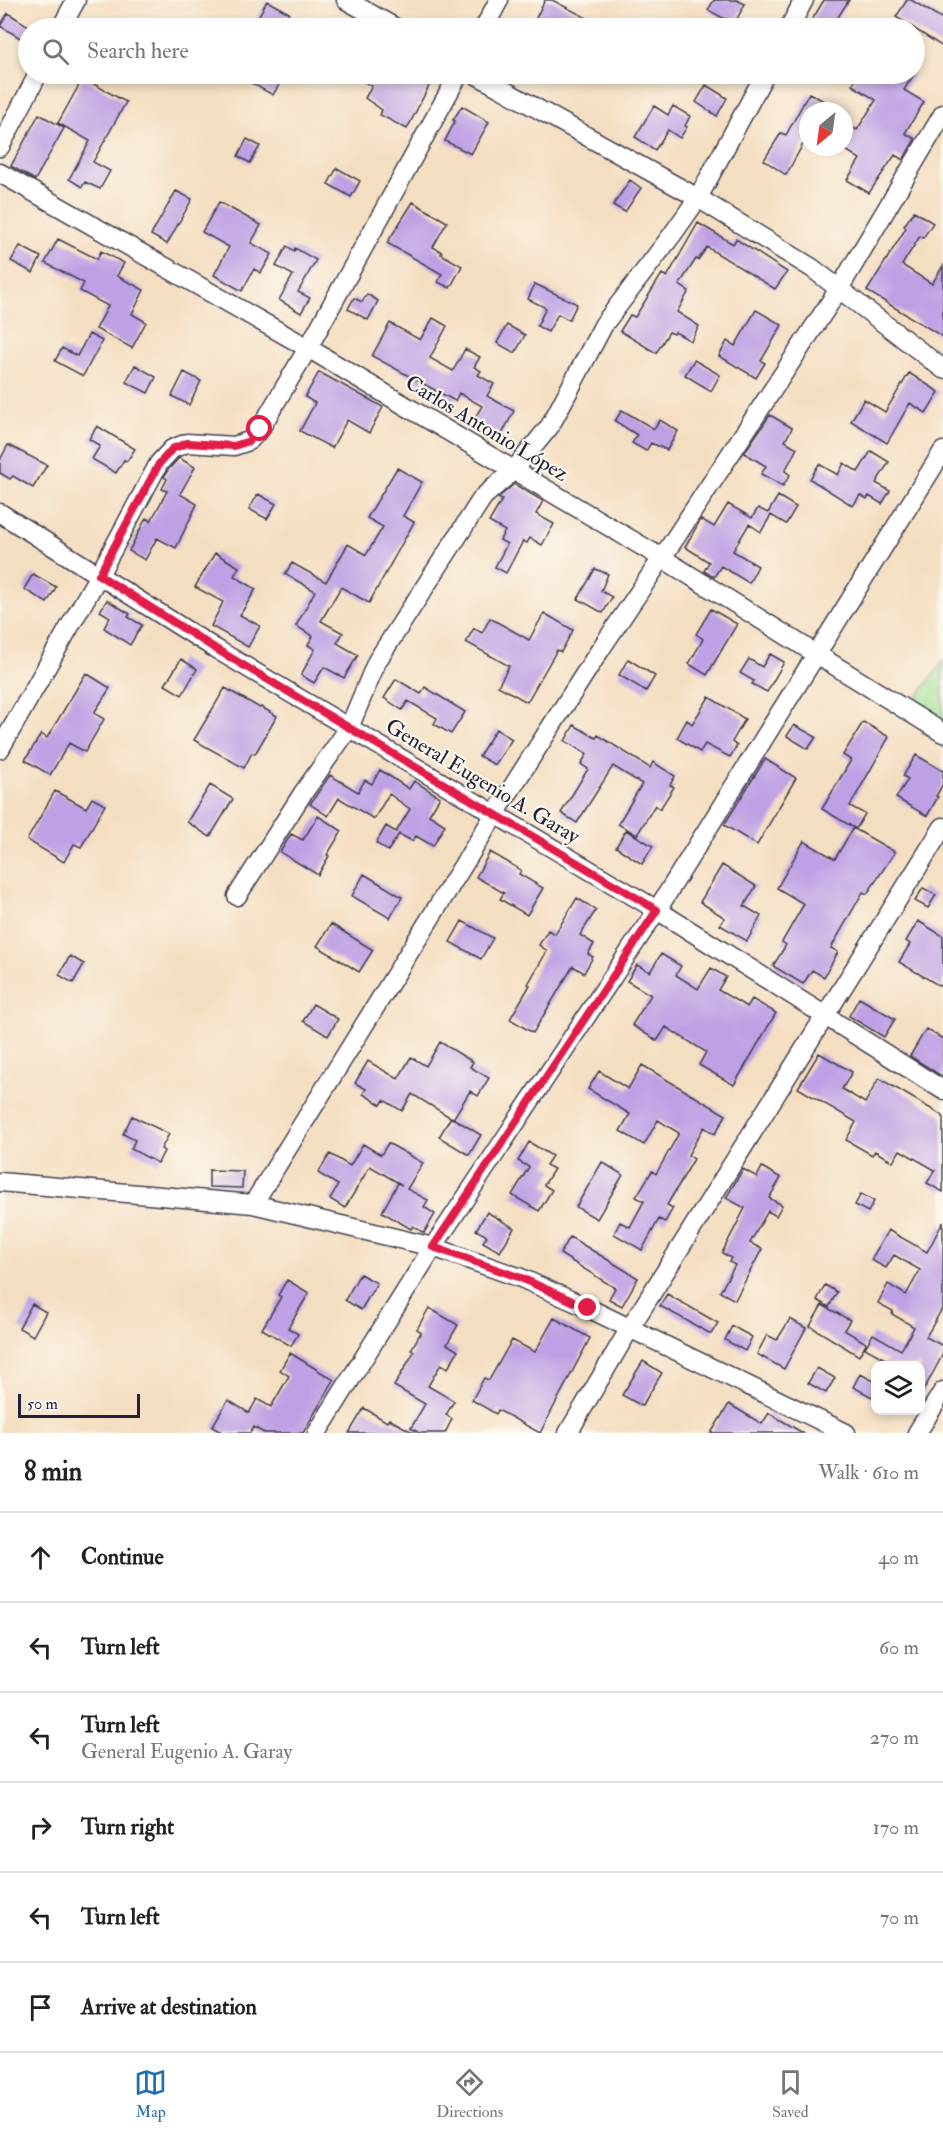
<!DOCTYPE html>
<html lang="en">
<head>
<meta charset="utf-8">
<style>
  :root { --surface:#fff; --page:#f6f6f6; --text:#222; --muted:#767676; --line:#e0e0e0; --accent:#1f6fb2 }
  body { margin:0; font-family:"IM FELL Double Pica",serif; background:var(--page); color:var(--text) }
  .controls { position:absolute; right:18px; bottom:18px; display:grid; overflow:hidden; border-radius:12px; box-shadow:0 3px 9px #0003 }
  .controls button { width:54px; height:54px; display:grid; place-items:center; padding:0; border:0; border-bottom:2px solid var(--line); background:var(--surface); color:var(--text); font:30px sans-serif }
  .compass { position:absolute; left:799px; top:102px; width:54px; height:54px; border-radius:50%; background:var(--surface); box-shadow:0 3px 9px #0003; rotate:209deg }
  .scale { position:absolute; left:18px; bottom:15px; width:122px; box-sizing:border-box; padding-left:6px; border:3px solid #22223b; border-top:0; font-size:16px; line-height:21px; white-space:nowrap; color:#22223b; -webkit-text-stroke:4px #fbf7ec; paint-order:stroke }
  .stop { position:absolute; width:18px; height:18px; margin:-14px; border:4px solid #e11d48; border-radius:50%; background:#fff }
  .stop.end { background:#e11d48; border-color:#fff; box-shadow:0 2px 6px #0008 }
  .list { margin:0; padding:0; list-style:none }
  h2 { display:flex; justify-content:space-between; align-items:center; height:78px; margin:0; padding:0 24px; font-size:26px }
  h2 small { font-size:20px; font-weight:400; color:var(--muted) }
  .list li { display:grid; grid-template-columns:39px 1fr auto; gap:18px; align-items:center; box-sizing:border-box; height:90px; padding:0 24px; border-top:2px solid var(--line) }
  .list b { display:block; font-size:22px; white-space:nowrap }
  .list p { margin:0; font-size:20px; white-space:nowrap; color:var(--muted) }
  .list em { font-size:20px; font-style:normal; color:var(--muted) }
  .icon { flex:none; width:33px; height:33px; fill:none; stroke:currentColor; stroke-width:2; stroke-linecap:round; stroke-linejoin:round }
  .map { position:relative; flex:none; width:943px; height:1433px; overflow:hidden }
  .search { position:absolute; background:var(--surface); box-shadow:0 3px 9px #0003; left:18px; right:18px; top:18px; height:66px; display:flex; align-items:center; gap:15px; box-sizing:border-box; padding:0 21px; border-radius:33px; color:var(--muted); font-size:22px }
  .sheet { height:618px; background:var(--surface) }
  nav { display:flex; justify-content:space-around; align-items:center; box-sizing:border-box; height:84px; border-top:2px solid var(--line); background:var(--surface); font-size:16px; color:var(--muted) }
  nav a { display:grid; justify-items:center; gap:3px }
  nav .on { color:var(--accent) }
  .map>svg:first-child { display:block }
</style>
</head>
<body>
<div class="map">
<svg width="943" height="1433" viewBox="0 0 943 1433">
  <rect width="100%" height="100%" fill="#fbf7ec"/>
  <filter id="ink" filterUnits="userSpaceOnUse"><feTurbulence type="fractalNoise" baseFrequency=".0167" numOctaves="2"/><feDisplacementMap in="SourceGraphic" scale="12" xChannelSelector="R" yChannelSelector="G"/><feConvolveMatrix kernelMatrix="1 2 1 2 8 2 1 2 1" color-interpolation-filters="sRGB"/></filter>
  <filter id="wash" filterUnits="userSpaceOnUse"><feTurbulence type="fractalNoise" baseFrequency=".008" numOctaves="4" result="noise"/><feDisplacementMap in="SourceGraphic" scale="24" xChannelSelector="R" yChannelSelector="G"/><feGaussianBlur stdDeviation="1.35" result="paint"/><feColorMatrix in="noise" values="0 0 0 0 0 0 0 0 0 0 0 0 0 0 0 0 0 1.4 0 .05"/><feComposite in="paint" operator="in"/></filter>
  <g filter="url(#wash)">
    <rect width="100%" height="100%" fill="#f4dec1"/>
    <path fill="#9ddd93" stroke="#608067" stroke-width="1.5" d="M943 661V720L914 702Z"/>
    <g id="blocks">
      <path fill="#bea0e4" d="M545 0H552L589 19 584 28H555L536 18Z
        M714 0H737L745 4 734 24 708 10Z
        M824 0H849L831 28H807Z
        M907 0H911L943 19V47L896 17Z
        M267 1 289 13 280 28H252Z
        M8 13 30 27 22 39 0 26Z
        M235 74H269L281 81 273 95Z
        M350 74H424L433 78 407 129 380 115 382 110 365 98 372 86Z
        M859 74H914L904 90 924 102 905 133 915 139 903 160 895 155 869 193 847 180 860 159 841 147H844V141L852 127 857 130 876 100 852 85Z
        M83 78 126 102 93 162 110 171 100 189 85 182 82 187 69 179 90 141 58 123Z
        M706 85 727 98 717 116 696 102Z
        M809 93 842 111H808V135L786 175 764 160 781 133 786 135Z
        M462 106 489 122 471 154 445 141 455 121 453 120Z
        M654 106 668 115 673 106 690 116 685 126 687 127 680 138 668 130 655 150 635 137Z
        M39 114 64 128 35 180 11 166Z
        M247 139 260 146 250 163 238 156Z
        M337 168 360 181 351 197 328 184Z
        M630 180 641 188 625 212 613 205Z
        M176 191 192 199 167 244 151 235Z
        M219 202 261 225 251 243 272 254 261 273 254 269 242 291 214 275 229 247 202 232Z
        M413 202 447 222 433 247 442 252 441 254 462 266 450 288 438 282 442 274 387 243Z
        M914 211 933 223 923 238 920 236 902 265 932 284 943 266V337L867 291 906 228 904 226Z
        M698 223 733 244 736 239 787 272 775 289 707 247 698 260 696 259 679 285 689 291 677 312 699 326 691 341 675 332 674 334 669 332 656 353 620 331 630 315 635 317 662 274 667 277Z
        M58 239 97 259 101 251 124 263 117 276 144 290 132 314 146 322 132 348 96 329 108 306 80 291 84 283 45 263Z
        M20 246 41 257 33 273 11 261Z
        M287 246 294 251 295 248 316 260 298 292 310 298 301 313 279 300 293 275 276 266Z
        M535 284 577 304 569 320 558 314 548 332 537 326 546 308 528 299Z
        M367 294 378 301 368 320 348 309 354 298 362 302Z
        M756 310 782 325 761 361 765 363 756 378 719 356 727 341 735 346Z
        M433 318 447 326 430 358 453 371 465 349 480 357 474 367 481 371 478 375 494 384 487 396 514 411 501 436 473 421 482 406 459 393 455 401 372 356 390 323 420 340Z
        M507 325 525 335 515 353 497 343Z
        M89 334 102 341 83 376 55 361 62 348 77 356Z
        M694 360 720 375 711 391 685 375Z
        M135 365 156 377 148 393 126 382Z
        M184 372 201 381 189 405 172 396Z
        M319 372 383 407 369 433 347 420 332 448 300 431 315 403 305 397Z
        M909 373 939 392 926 413 910 403 887 443 851 421 864 399 885 412Z
        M622 410 654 429 660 420 678 431 667 450 651 443 646 451 632 443 637 435 615 421Z
        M770 415 792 428 785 441 797 448 785 471 790 475 783 486 761 474 766 466 744 453Z
        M97 426 135 449 127 461 124 460 116 473 92 459 100 446 89 439Z
        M8 445 47 465 33 488 13 476 10 479 0 473V460Z
        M871 451 889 462 876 483 890 491 882 504 869 496 867 499 860 495 853 506 810 479 819 464 838 475 844 463 858 472Z
        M179 458 195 467 180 494 197 504 176 548 157 538 145 560 129 551 146 518 151 521 167 491 162 489 167 479 164 477 168 470Z
        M397 468 422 482 403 516 414 522 369 603 341 587 321 621 343 633 337 643 358 655 344 678 324 667 314 683 301 675 315 649 308 645 313 636 296 626 315 591 285 574 292 563 326 582 348 544 366 555 383 527 367 518Z
        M514 484 543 501 536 514 554 524 542 545 530 538 527 543 523 541 506 573 495 567 507 544 500 540 505 531 489 522 502 500 498 498Z
        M258 494 276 504 267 519 249 509Z
        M778 496 796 507 786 524 771 515 761 532 749 524 733 551 758 566 749 583 721 566 714 577 704 571 709 562 685 547 701 519 714 527 728 504 752 518 758 508 768 513Z
        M215 553 239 567 234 576 256 589 240 615 260 626 248 647 211 626 223 602 195 587Z
        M595 569 608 574 601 591 612 597 603 613 578 599Z
        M33 574 56 587 47 603 24 589Z
        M107 600 130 614 128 617 142 625 130 645 104 628 110 617 100 611Z
        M711 609 737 624 707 675 689 664 703 639 696 634Z
        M544 613 573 630 561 652 557 650 527 702 498 686 509 666 466 642 474 628 482 633 490 618 529 640Z
        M770 654 784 662 767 692 752 684 754 681 740 673 749 659 762 667Z
        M181 659 197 669 182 695 165 685Z
        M628 659 655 676 646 691 619 675Z
        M86 673 110 688 94 713 104 719 85 752 69 743 50 775 25 760 41 734 47 738Z
        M396 679 421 694 425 687 465 712 451 734 434 724 437 718 408 701 402 710 384 698Z
        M225 688 260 708 261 707 277 716 255 754 252 753 244 768 194 740Z
        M709 697 745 719 732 742 737 746 730 757 705 744 700 752 677 738 687 720 692 724Z
        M863 722 889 737 850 806 865 814 856 829 822 809 851 760 843 755Z
        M574 725 596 738 598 735 650 768 653 762 675 776 670 785 674 787 660 809 655 805 637 835 618 824 642 784 613 766 577 823 561 813 588 769 581 764 587 754 565 741Z
        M794 725 816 737 808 749 787 736Z
        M496 729 512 739 495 765 479 756Z
        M916 755 943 771V784L936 796 938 797 927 816 896 798 908 779 903 776Z
        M765 759 796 778 757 845 724 825Z
        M380 770 409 789 414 781 440 797 429 815 445 825 433 846 416 836 412 841 399 834 388 851 376 843 386 826 396 832 410 809 389 794 374 819 339 798 328 816 310 804 330 775 358 792 365 780 372 784Z
        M210 785 233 799 210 837 187 822Z
        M55 791 86 808 92 798 105 805 81 847 74 844 64 862 27 840Z
        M318 816 342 831 327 855 329 856 318 875 280 852 291 834 303 840Z
        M853 828 895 852 867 894 863 892 831 948 838 952 824 977 812 970 803 984 773 966 786 945 782 942 804 904 777 888 804 841 835 859Z
        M626 830 653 846 642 864 616 847Z
        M490 852 521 870 519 874 543 888 527 915 500 899 504 893 476 877Z
        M722 865 756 886 744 906 761 916 747 941 720 925 725 918 700 902Z
        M364 874 402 897 390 918 352 896Z
        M923 888 936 895 928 908 915 901Z
        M577 898 596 910 580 935 594 944 588 954 593 957 584 973 573 966 533 1033 510 1019 530 985 528 984 547 951 539 945 548 930 555 934Z
        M462 921 493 938 481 959 450 942Z
        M918 921 943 936V988L899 962 910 944 906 941Z
        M331 924 373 950 359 972 317 946Z
        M661 954 681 966 676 975 698 989 711 968 726 977 718 990 747 1007 752 999 776 1013 734 1085 699 1065 706 1052 666 1027 657 1041 632 1025 651 995 627 981 637 965 650 972Z
        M70 956 84 964 73 983 59 975Z
        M859 998 895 1019 884 1037 849 1016Z
        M313 1004 338 1019 328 1036 303 1021Z
        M926 1029 943 1039V1077L910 1056Z
        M440 1042 473 1062 470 1067 489 1078 478 1096 470 1091 453 1119 412 1094 402 1111 384 1100 381 1105 363 1094 366 1089 355 1083 368 1061 398 1079 411 1057 426 1066Z
        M819 1053 852 1072 842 1089 865 1103 879 1078 943 1116V1192L927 1183 935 1170 900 1150 893 1162 875 1151 872 1155 846 1140 856 1122 798 1088Z
        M642 1065 726 1115 715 1134 704 1127 688 1155 694 1159 667 1205 673 1208 665 1222 659 1219 642 1250 614 1234 620 1222 630 1227 644 1201 636 1197 652 1171 656 1174 679 1133 658 1120 644 1145 620 1131 630 1114 588 1089 599 1071 628 1089Z
        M132 1116 169 1134 161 1149 164 1151 158 1163 131 1149 135 1140 123 1134Z
        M451 1117 481 1135 469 1155 439 1137Z
        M529 1142 552 1156 546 1165 554 1169 544 1185 552 1190 539 1211 512 1195 529 1167 518 1161Z
        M388 1143 423 1163 407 1189 428 1200 424 1207 435 1214 424 1233 413 1226 411 1229 382 1212 398 1183 402 1185 370 1166 345 1208 330 1199 338 1185 318 1173 330 1154 350 1166 363 1144 381 1155Z
        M602 1162 623 1175 597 1219 576 1207Z
        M762 1167 781 1178 769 1198 782 1205 776 1216 768 1211 750 1243 762 1249 735 1300 720 1292 735 1265 729 1262 731 1258 722 1253 745 1208 726 1198 743 1169 757 1177Z
        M209 1170 243 1171 242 1188 209 1187Z
        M861 1194 874 1201 868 1212 855 1205Z
        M487 1212 514 1228 500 1252 483 1242 487 1236 476 1230Z
        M943 1222V1307L926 1337 943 1346V1354L921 1395V1365H884L887 1360 865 1348 873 1334 901 1350 914 1327 892 1314 893 1311 878 1303 888 1284 906 1295 920 1270 894 1255 886 1268 871 1260 888 1230 927 1252Z
        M570 1237 638 1278 622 1306 609 1299 615 1288 560 1254Z
        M360 1274 377 1283 361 1310 345 1300Z
        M287 1280 309 1293 288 1328 298 1334 291 1346 262 1329 281 1297 278 1295Z
        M825 1285 837 1292 829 1307 817 1300Z
        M667 1294 718 1323 711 1334 660 1306Z
        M32 1304 46 1312 33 1336 19 1328Z
        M822 1305 850 1320 844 1330 866 1343 859 1356 810 1326Z
        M429 1308 458 1325 447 1344 458 1351 448 1368 441 1364 428 1386 454 1401 446 1415 452 1419 445 1433H419L411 1428 425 1404 394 1386 414 1352 411 1350 421 1332 417 1329Z
        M554 1318 590 1338 540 1433 498 1410 496 1414 472 1400 484 1378 489 1380 512 1340 535 1352Z
        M790 1319 806 1328 784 1369 757 1354 767 1335 777 1340Z
        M732 1326 752 1337 745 1351 725 1340Z
        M290 1353 334 1380 303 1433H264L254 1427 250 1433H223L212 1427 228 1400 249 1413 257 1399 271 1407 289 1376 280 1370Z
        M643 1361 662 1373 642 1406 622 1395Z
        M817 1368 835 1378 826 1393 808 1383Z
        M860 1374 876 1382V1399L853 1387Z
        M729 1404 762 1424 769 1413 803 1433H711Z
        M364 1408 387 1422 389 1419 414 1433H349Z"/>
    </g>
  </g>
  <g filter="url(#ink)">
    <use href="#blocks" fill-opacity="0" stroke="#423e4f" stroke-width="1.5"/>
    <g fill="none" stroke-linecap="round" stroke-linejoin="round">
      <defs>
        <path id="minor" d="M346 0 396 28
          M61 28 76 0
          M484 28 499 0
          M789 28 804 0
          M475 74 698 198 812 268 943 369
          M0 147 38 74
          M0 173 308 348 662 558 943 733
          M0 513 216 649 657 910 943 1090
          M0 749 99 575 159 463 172 449 187 443 234 446 249 441 260 429 308 348 459 74
          M237 896 303 793 349 728 377 661 483 497 514 470 550 426 604 324 672 235 698 198 765 74
          M0 1182 253 1204 433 1247 521 1278 588 1308 846 1433
          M253 1204 495 814 600 650 662 558 839 289 943 114
          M317 1433 433 1247 657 910 943 451
          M568 1433 630 1328 943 827
          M917 1433 943 1391"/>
      </defs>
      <use href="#minor" stroke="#423e4f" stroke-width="21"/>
      <use href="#minor" stroke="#fff" stroke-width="18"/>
    </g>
  </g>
  <g fill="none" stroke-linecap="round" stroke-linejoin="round" filter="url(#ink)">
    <path stroke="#e11d48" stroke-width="8" d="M260 429 249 441 234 446 187 443 172 449 159 464 99 575 216 649 657 910 433 1247 521 1278 588 1308"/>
  </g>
  <g text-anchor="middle" stroke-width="4.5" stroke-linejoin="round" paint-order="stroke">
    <g font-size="21" fill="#22223b" stroke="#fbf7ec">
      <text transform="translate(487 428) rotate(31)" y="7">Carlos Antonio López</text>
      <text transform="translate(483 781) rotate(31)" y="7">General Eugenio A. Garay</text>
    </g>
  </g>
</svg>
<div class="controls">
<button><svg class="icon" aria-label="layers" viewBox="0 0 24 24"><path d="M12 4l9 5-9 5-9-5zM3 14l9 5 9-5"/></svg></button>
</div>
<svg class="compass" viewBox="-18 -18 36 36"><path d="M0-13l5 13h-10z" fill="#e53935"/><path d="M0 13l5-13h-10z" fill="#767676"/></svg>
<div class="scale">50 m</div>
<div class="stop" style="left:260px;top:429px"></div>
<div class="stop end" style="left:588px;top:1308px"></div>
<div class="search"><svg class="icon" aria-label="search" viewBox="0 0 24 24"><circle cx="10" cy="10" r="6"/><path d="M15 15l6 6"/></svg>Search here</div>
</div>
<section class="sheet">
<h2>8 min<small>Walk · 610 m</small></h2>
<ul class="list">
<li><svg class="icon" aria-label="ahead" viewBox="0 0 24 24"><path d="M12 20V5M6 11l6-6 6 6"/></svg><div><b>Continue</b></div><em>40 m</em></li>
<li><svg class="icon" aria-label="left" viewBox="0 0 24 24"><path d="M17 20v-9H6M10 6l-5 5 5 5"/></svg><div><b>Turn left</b></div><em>60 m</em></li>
<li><svg class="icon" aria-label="left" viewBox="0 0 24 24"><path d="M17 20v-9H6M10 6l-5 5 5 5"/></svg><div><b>Turn left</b><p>General Eugenio A. Garay</p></div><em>270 m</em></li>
<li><svg class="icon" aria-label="right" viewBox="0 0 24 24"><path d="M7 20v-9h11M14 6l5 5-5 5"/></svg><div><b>Turn right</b></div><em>170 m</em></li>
<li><svg class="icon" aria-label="left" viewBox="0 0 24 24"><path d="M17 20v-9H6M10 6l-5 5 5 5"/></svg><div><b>Turn left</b></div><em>70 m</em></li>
<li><svg class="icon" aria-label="arrive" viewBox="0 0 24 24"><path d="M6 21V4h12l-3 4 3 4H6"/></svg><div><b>Arrive at destination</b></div></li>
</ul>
</section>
<nav>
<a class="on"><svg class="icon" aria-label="map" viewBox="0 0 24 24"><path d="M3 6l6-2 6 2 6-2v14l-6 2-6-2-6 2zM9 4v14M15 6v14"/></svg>Map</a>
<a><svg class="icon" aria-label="directions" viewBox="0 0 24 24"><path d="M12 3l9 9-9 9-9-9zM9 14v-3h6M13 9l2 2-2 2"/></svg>Directions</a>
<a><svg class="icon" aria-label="saved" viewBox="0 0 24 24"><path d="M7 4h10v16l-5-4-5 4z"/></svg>Saved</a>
</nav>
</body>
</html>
